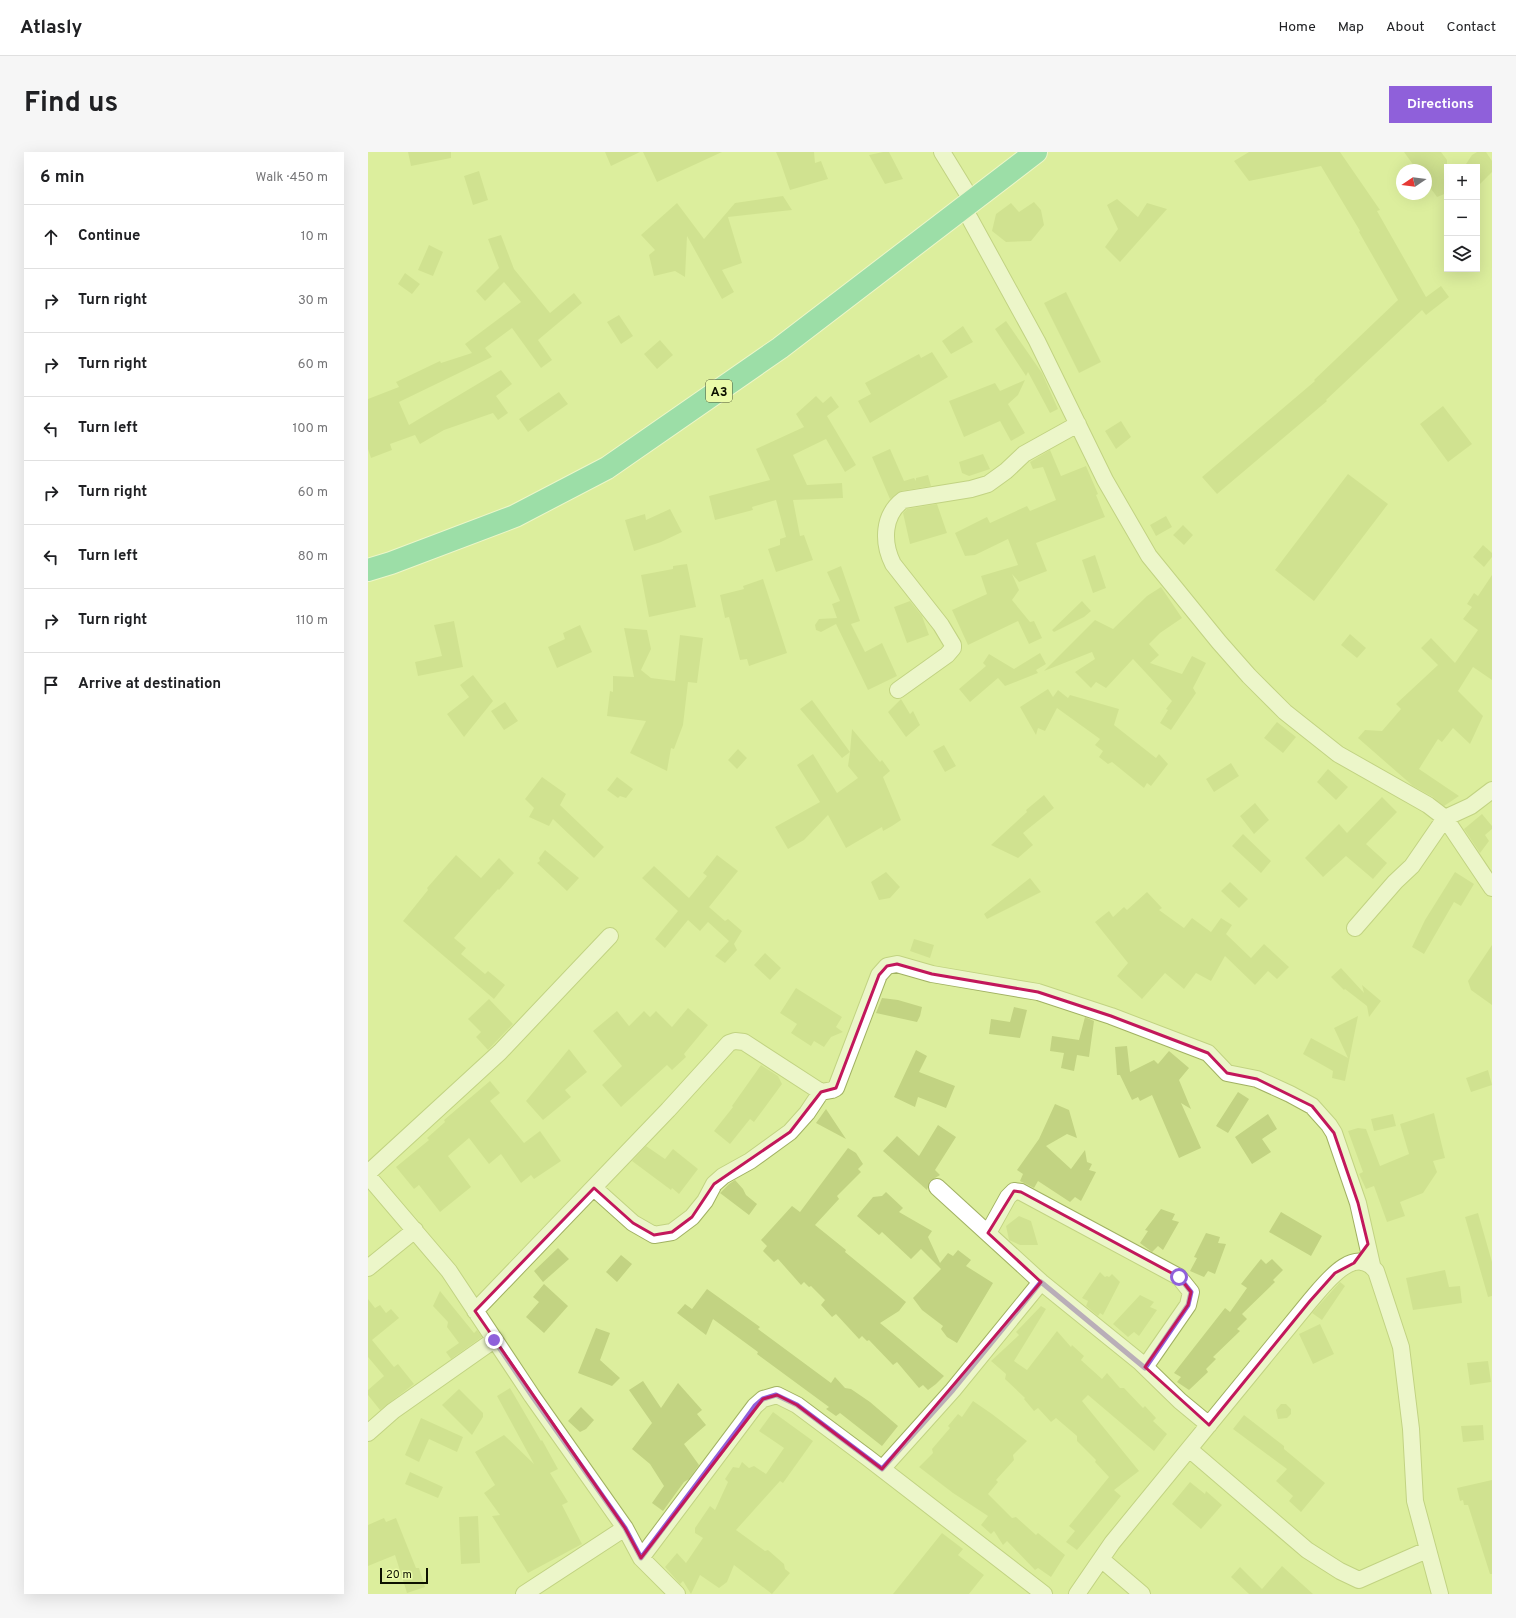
<!DOCTYPE html>
<html lang="en">
<head>
<meta charset="utf-8">
<style>
  :root { --surface:#fff; --page:#f6f6f6; --text:#202124; --muted:#757577; --line:#e0e0e0; --accent:#8f60da }
  body { margin:0; font-family:Overpass,sans-serif; background:var(--page); color:var(--text) }
  .controls { position:absolute; right:12px; top:12px; display:grid; overflow:hidden; border-radius:0px; box-shadow:0 4px 16px #0002 }
  .controls button { width:36px; height:36px; display:grid; place-items:center; padding:0; border:0; border-bottom:1px solid var(--line); background:var(--surface); color:var(--text); font:20px sans-serif }
  .compass { position:absolute; left:1028px; top:12px; width:36px; height:36px; border-radius:50%; background:var(--surface); box-shadow:0 4px 16px #0002; rotate:257deg }
  .scale { position:absolute; left:12px; bottom:10px; width:48px; box-sizing:border-box; padding-left:4px; border:2px solid #0d1100; border-top:0; font-size:11px; line-height:14px; white-space:nowrap; color:#0d1100; -webkit-text-stroke:3px #eafba9; paint-order:stroke }
  .stop { position:absolute; width:12px; height:12px; margin:-9px; border:3px solid #8f60da; border-radius:50%; background:#fff }
  .stop.end { background:#8f60da; border-color:#fff; box-shadow:0 1px 4px #0008 }
  .list { margin:0; padding:0; list-style:none }
  h2 { display:flex; justify-content:space-between; align-items:center; height:52px; margin:0; padding:0 16px; font-size:17px }
  h2 small { font-size:13px; font-weight:400; color:var(--muted) }
  .list li { display:grid; grid-template-columns:26px 1fr auto; gap:12px; align-items:center; box-sizing:border-box; height:64px; padding:0 16px; border-top:1px solid var(--line) }
  .list b { display:block; font-size:15px; white-space:nowrap }
  .list em { font-size:13px; font-style:normal; color:var(--muted) }
  .icon { flex:none; width:22px; height:22px; fill:none; stroke:currentColor; stroke-width:2; stroke-linecap:round; stroke-linejoin:round }
  .map { position:relative; flex:none; width:1124px; height:1442px; overflow:hidden; border-radius:0px }
  header { display:flex; align-items:center; gap:24px; box-sizing:border-box; height:56px; padding:0 20px; background:var(--surface); border-bottom:1px solid var(--line) }
  header strong { font-size:19px }
  nav { display:flex; gap:22px; margin-inline-start:auto; font-size:14px }
  .intro { display:flex; align-items:center; justify-content:space-between; box-sizing:border-box; height:96px; padding:0 24px }
  h1 { margin:0; font-size:28px }
  .button { padding:10px 18px; border-radius:0px; background:var(--accent); color:#fff; font-size:14px; font-weight:700 }
  main { display:flex; gap:24px; padding:0 24px }
  aside { flex:1; background:var(--surface); border-radius:0px; box-shadow:0 4px 16px #0002 }
  .map>svg:first-child { display:block }
</style>
</head>
<body>
<header>
<strong>Atlasly</strong>
<nav><a>Home</a><a>Map</a><a>About</a><a>Contact</a></nav>
</header>
<div class="intro"><h1>Find us</h1><a class="button">Directions</a></div>
<main>
<aside>
<h2>6 min<small>Walk · 450 m</small></h2>
<ul class="list">
<li><svg class="icon" aria-label="ahead" viewBox="0 0 24 24"><path d="M12 20V5M6 11l6-6 6 6"/></svg><div><b>Continue</b></div><em>10 m</em></li>
<li><svg class="icon" aria-label="right" viewBox="0 0 24 24"><path d="M7 20v-9h11M14 6l5 5-5 5"/></svg><div><b>Turn right</b></div><em>30 m</em></li>
<li><svg class="icon" aria-label="right" viewBox="0 0 24 24"><path d="M7 20v-9h11M14 6l5 5-5 5"/></svg><div><b>Turn right</b></div><em>60 m</em></li>
<li><svg class="icon" aria-label="left" viewBox="0 0 24 24"><path d="M17 20v-9H6M10 6l-5 5 5 5"/></svg><div><b>Turn left</b></div><em>100 m</em></li>
<li><svg class="icon" aria-label="right" viewBox="0 0 24 24"><path d="M7 20v-9h11M14 6l5 5-5 5"/></svg><div><b>Turn right</b></div><em>60 m</em></li>
<li><svg class="icon" aria-label="left" viewBox="0 0 24 24"><path d="M17 20v-9H6M10 6l-5 5 5 5"/></svg><div><b>Turn left</b></div><em>80 m</em></li>
<li><svg class="icon" aria-label="right" viewBox="0 0 24 24"><path d="M7 20v-9h11M14 6l5 5-5 5"/></svg><div><b>Turn right</b></div><em>110 m</em></li>
<li><svg class="icon" aria-label="arrive" viewBox="0 0 24 24"><path d="M6 21V4h12l-3 4 3 4H6"/></svg><div><b>Arrive at destination</b></div></li>
</ul>
</aside>
<div class="map">
<svg width="1124" height="1442" viewBox="0 0 1124 1442">
  <rect width="100%" height="100%" fill="#dcee9d"/>
  <path fill="#c2d382" d="M40 0H83V6L43 14Z
    M237 0H272L243 14Z
    M275 0H354L289 30Z
    M408 0H446L447 11 453 9 460 27 422 38 412 9Z
    M515 0H521L535 27 517 32 501 3Z
    M881 0H972L1012 58 1009 59 1058 145 1073 134 1081 145 1058 163 1054 158 958 248 959 249 849 342 834 325 947 229 946 228 1030 148 991 80 992 79 953 14 881 29 866 9Z
    M1036 0H1073L1079 8V41L1069 45 1058 30V18H1049Z
    M1109 0H1118L1124 9V20L1109 35V15H1096L1104 3Z
    M111 19 120 48 105 53 96 24Z
    M415 44 424 58 360 65 374 111 354 118 366 140 354 147 319 84 317 125 307 119 286 124 281 103 287 98 273 83 309 51 336 87 367 51Z
    M749 47 770 65 779 51 799 57 752 110 737 95 750 77 739 53Z
    M666 50 673 58 676 73 663 89 638 90 624 79 628 62 643 51 651 60Z
    M133 83 146 117 182 161 206 141 214 151 170 188 184 208 173 216 144 176 117 196 124 205 31 250 41 273 133 218 144 232 128 244 140 261 130 268 125 261 76 278 52 292 47 283 22 292 24 298 3 306 0 297V247L31 235 28 230 72 209 73 211 104 201 97 192 153 150 136 130 117 149 108 139 131 116 120 87Z
    M61 93 75 100 65 124 50 118Z
    M37 121 52 132 44 142 30 132Z
    M698 140 733 210 711 221 676 151Z
    M251 163 265 184 253 192 239 170Z
    M638 169 674 221 690 257 682 261 660 220 658 224 627 177Z
    M595 174 605 190 583 202 574 189Z
    M292 188 305 203 289 217 276 202Z
    M564 200 580 225 502 271 490 249 503 242 497 231 551 202 553 206Z
    M657 228 650 243 640 252 657 281 643 289 632 269 596 285 581 249 627 231 632 239Z
    M191 240 200 252 160 280 151 267Z
    M448 244 455 251 463 244 471 255 459 264 488 313 477 320 458 287 425 303 439 333 474 331 475 346 425 348 432 384 436 383 445 408 408 420 400 397 412 393V387L418 385 408 348 384 355 385 358 347 368 341 344 402 328 388 297 436 275 428 262Z
    M1075 254 1104 292 1080 310 1052 272Z
    M753 269 763 285 748 297 737 279Z
    M522 297 536 329 546 326 548 329V326L560 323 563 334 533 339 522 347 504 305Z
    M682 298 693 324 718 314 730 342 728 343 737 365 668 391 679 419 651 430 644 422 651 438 644 448 662 470 666 469 674 486 661 492 650 469 600 493 584 458 619 442 613 424 650 413 640 387 607 403 597 404 587 381 619 365 622 371 659 354 662 359 688 348 675 315 665 317 662 310Z
    M615 302 622 317 601 324 594 321 591 310Z
    M980 322 1020 352 946 449 907 418Z
    M569 352 579 381 542 392 535 361 539 357Z
    M302 357 314 380 293 390 266 399 257 368 277 362 278 368Z
    M798 364 804 375 788 384 782 373Z
    M815 373 825 383 816 393 805 383Z
    M1115 393 1124 401V405L1116 415 1105 405Z
    M727 403 738 436 725 441 714 408Z
    M319 412 328 455 281 465 273 423 305 417V414Z
    M473 414 492 469 483 472 497 500 514 491 529 524 500 538 468 472 453 480 448 478 447 473 451 467 469 466 464 452 472 449 459 420Z
    M1124 423V528L1105 515 1090 539 1115 564 1102 592 1085 576 1074 590 1070 587 1051 617 1091 644 1076 654 1065 645 1045 634 990 586 997 578 1014 579 1033 557 1028 552 1070 513 1053 496 1063 486 1087 511 1110 478 1095 467 1104 455 1099 452 1106 441 1110 444Z
    M395 427 419 501 381 514 379 507 372 508 361 465 357 466 352 443 376 437 375 434Z
    M793 435 814 466 792 481 781 492 791 503 782 511 814 522 824 504 838 511 825 536 828 541 803 578 792 571 800 558 798 557 804 549 765 507 738 536 728 530 723 536 707 520 727 507 724 500 676 519 727 468 745 477 779 444Z
    M542 449 554 464 561 483 539 491 526 455Z
    M714 449 723 459 716 465 686 480 684 478Z
    M86 469 95 515 50 524 47 510 74 504 66 473Z
    M212 473 224 500 189 516 180 495 197 487 195 481Z
    M256 476 279 478 283 497 273 518 283 526 307 529 312 483 335 486 329 531 320 530 315 573 306 597 303 596 299 619 262 601 278 569 239 564 242 539 245 540V524L266 525Z
    M982 482 998 496 989 506 973 493Z
    M672 501 678 512 668 518 670 521 637 534 630 526 602 550 591 537 618 514 615 511 621 502 646 517Z
    M105 523 125 549 96 585 79 562 101 545 92 533Z
    M680 537 685 545 690 538 700 546 702 543 751 557 746 573 788 606 791 602 800 612 783 634 779 631 776 636 744 610 740 612 731 605 735 599 727 593 732 587 689 556 677 579 670 576 668 583 652 555Z
    M533 547 542 562 545 559 552 573 538 585 520 560Z
    M444 548 482 600 484 577 512 610 514 608 522 619 515 625 533 668 524 674 515 679 514 675 478 696 460 663 436 688 420 697 407 675 452 650 429 613 445 602 469 641 490 626 480 614 482 600 474 606 432 557Z
    M137 550 150 569 136 578 123 559Z
    M909 570 928 585 915 601 896 586Z
    M576 593 588 614 577 620 565 599Z
    M370 597 379 606 369 617 360 608Z
    M863 611 871 624 846 640 838 627Z
    M960 617 980 635 968 648 949 630Z
    M174 625 198 642 192 653 236 695 226 706 185 667 181 674 161 665 166 656 157 647Z
    M249 625 265 637 258 646 252 644 250 646 239 638Z
    M676 643 686 656 655 681 665 693 650 706 623 693 659 660 658 658Z
    M1014 645 1029 660 998 692 1019 711 1005 727 978 704 955 725 937 706 971 672 979 681Z
    M887 651 901 668 886 682 872 664Z
    M1114 662 1124 674V677L1117 683 1121 689 1112 701 1096 677Z
    M875 682 903 709 893 721 864 694Z
    M177 698 211 726 199 739 169 711 172 709 171 706Z
    M88 703 113 726 131 706 146 721 131 738 130 737 86 786 98 796 93 802 117 822 120 819 137 833 126 847 35 769 60 738 59 736Z
    M349 703 370 719 341 755 357 769 360 767 374 779 366 792 369 798 357 811 347 804 361 789 340 770 332 779 320 768 297 796 287 787 310 759 274 726 286 714 321 746 339 724 335 721Z
    M518 720 532 735 522 746 511 748 503 730Z
    M1087 720 1106 732 1093 754 1086 750 1056 802 1044 795 1057 768Z
    M662 726 673 740 619 767 616 762Z
    M862 730 880 747 871 756 853 739Z
    M779 740 794 756 791 758 816 776 824 766 843 780 853 766 864 773 858 782 883 806 896 792 921 815 909 827 900 819 887 833 857 804 843 829 828 821 816 837 797 821 774 847 749 824 760 811 727 770 741 759 745 765 756 755 759 758Z
    M546 787 566 793 562 806 542 799Z
    M1124 793V853L1103 838 1100 829Z
    M397 801 413 816 402 828 386 813Z
    M973 816 996 841 994 833 1013 849 1001 865 999 854 977 837 976 838 963 825Z
    M428 836 474 865 468 875 475 880 463 885 456 895 446 889 443 894 423 881 429 872 412 861Z
    M514 846 530 848 554 855 552 864 549 870 508 861Z
    M121 847 145 872 120 898 108 885 113 880 100 867Z
    M646 855 659 858 652 886 621 882 623 867 642 870Z
    M320 856 340 873 316 902 318 905 304 918 299 913 253 955 234 933 254 914 225 879 249 859 261 874 276 859 282 865 288 859 304 875Z
    M990 864 977 929 964 926 965 919 935 902 943 886 980 906 966 876Z
    M717 865 726 869 721 905 709 903 706 919 693 916 696 901 682 899 684 884 711 888Z
    M759 894 762 920 786 908 790 912 801 899 821 916 811 928 823 957 813 951 833 996 811 1006 784 943 772 949 770 945 764 948 752 923H749L747 895Z
    M201 897 219 920 197 938 203 945 175 968 158 949Z
    M548 898 559 904 551 920 587 934 578 956 550 945 547 955 526 945Z
    M393 913 410 924 414 932 386 970 382 967 362 992 346 979 365 955 364 954Z
    M1120 918 1124 933 1103 940 1098 926Z
    M122 929 132 941 122 949 156 991 172 979 193 1009 166 1027 163 1023 153 1031 133 1002 121 1012 101 986 80 1004 103 1035 72 1060 51 1033 46 1037 28 1015 61 988 59 986 77 970 76 968Z
    M870 940 881 947 860 981 848 974Z
    M687 952 701 958 709 986 699 982 678 994 703 1017 717 998 719 1010 724 1012 721 1018 728 1020 713 1049 707 1045 702 1050 670 1029 666 1036 652 1029 655 1022 649 1018 671 987Z
    M458 957 478 987 448 971Z
    M1066 961 1077 1006 1065 1009 1069 1020 1055 1041 1032 1050 1037 1064 1019 1070 1006 1034 998 1037 991 1022 995 1020 980 979 990 976 998 977 1012 1014 1041 1002 1032 972Z
    M900 962 909 977 894 987 903 1000 884 1012 867 985Z
    M1025 962 1028 974 1006 979 1003 967Z
    M570 973 588 985 567 1018 572 1023 562 1029 559 1038 515 999 529 984 551 1004Z
    M278 994 297 1007 305 997 330 1017 311 1042 304 1036 303 1038 264 1009Z
    M480 996 488 1001 495 1012 490 1017 493 1020 469 1044 471 1047 447 1073 478 1098 477 1100 538 1150 531 1159 512 1171 576 1224 568 1232 560 1238 555 1233 551 1236 529 1210 525 1213 501 1188 499 1189 494 1184 491 1187 468 1162 464 1165 453 1153 457 1148 443 1134 441 1135 436 1130 433 1133 410 1107 406 1110 395 1099 399 1094 393 1088 424 1054 432 1060Z
    M367 1028 375 1037 378 1043 389 1052 381 1063 352 1041 361 1032Z
    M518 1040 535 1056 531 1060 564 1079 560 1085 572 1111 580 1101 585 1104 590 1098 603 1108 598 1114 625 1131 589 1191 579 1185 573 1177 575 1174 554 1158 545 1146 573 1117 553 1097 543 1107 514 1080 511 1083 489 1064 505 1045 514 1044Z
    M793 1057 807 1062 804 1068 811 1070 795 1098 790 1094 784 1100 772 1091 780 1079 777 1078Z
    M913 1060 954 1084 943 1104 901 1080Z
    M1110 1061 1124 1110V1144L1120 1145 1097 1065Z
    M651 1064 663 1069 670 1093H652L641 1088 638 1074Z
    M838 1081 852 1085 850 1091 858 1092 847 1122 840 1119 836 1125 822 1119 829 1106 826 1105Z
    M190 1096 201 1107 175 1130 166 1119Z
    M253 1103 264 1112 249 1130 238 1120Z
    M893 1107 898 1112 904 1107 915 1118 905 1128 907 1130 874 1162 879 1167 869 1177 872 1179 845 1205 848 1207 838 1217 840 1220 821 1238 809 1230 813 1225 806 1221 857 1156 862 1160 879 1136 873 1132Z
    M1077 1118 1081 1135 1092 1134 1094 1151 1045 1158 1038 1126Z
    M732 1120 737 1125 739 1124 741 1125 744 1122 752 1130 735 1163 732 1161 730 1164 718 1154 720 1149 714 1146Z
    M972 1130 977 1134 954 1168 944 1161Z
    M176 1132 200 1154 176 1181 158 1165 171 1150 165 1145Z
    M339 1137 392 1175 390 1177 463 1231 467 1225 477 1236 483 1237 502 1250 530 1274 514 1294 472 1261 468 1264 458 1257 461 1255 389 1202 390 1200 345 1167 338 1183 309 1161 317 1152 324 1157Z
    M72 1139 106 1181 109 1178 114 1185 83 1207 78 1200 91 1191 79 1175 80 1170 65 1154Z
    M772 1143 786 1150 782 1155 789 1158 771 1184 766 1180 760 1185 745 1172Z
    M0 1147 7 1156 12 1153 18 1161 23 1157 31 1166 4 1188 26 1215 30 1212 46 1232 12 1258 0 1243V1238L16 1224 0 1205Z
    M673 1154 678 1157 646 1209 659 1218 689 1179 703 1195 704 1193 716 1204 713 1208 734 1227 739 1221 752 1236H756L775 1256 777 1254 788 1266 785 1269 799 1282 786 1299 720 1243 714 1249 771 1319 746 1338 753 1344 709 1398 698 1390 707 1379 701 1374 741 1325 727 1310 728 1308 709 1289V1284L688 1266 683 1270 670 1256 666 1259 656 1247 657 1246 637 1227 638 1222 623 1209 651 1183 648 1180Z
    M952 1172 966 1202 945 1212 931 1182Z
    M228 1176 242 1181 232 1208 252 1226 244 1234 210 1221Z
    M1120 1209 1123 1230 1102 1233 1099 1211Z
    M275 1229 293 1256 310 1231 334 1258 329 1262 338 1273 316 1292 331 1313 321 1327 316 1330 295 1359 284 1351 296 1334 282 1312 264 1297 284 1271 261 1238Z
    M142 1236 173 1289 174 1288 190 1317 182 1321 200 1350 194 1353 214 1392 160 1421 124 1364 132 1363 116 1341 127 1333 107 1300 136 1283 166 1312 129 1244Z
    M91 1237 115 1261V1265L104 1283 74 1253Z
    M605 1249 624 1262 659 1289 645 1303 646 1308 628 1328 630 1330 620 1342 644 1366 648 1365 668 1383 670 1381 697 1403 683 1425 670 1416 667 1418 639 1389 635 1393 626 1379 623 1382 613 1373 620 1364 585 1341 551 1315 565 1301 564 1297 582 1276 580 1274 590 1262 594 1265Z
    M913 1252H918L923 1257V1262L919 1266 910 1267 908 1258Z
    M213 1255 226 1268 218 1277 212 1280 200 1269Z
    M405 1260 445 1289 415 1331 412 1329 368 1378 397 1399 400 1398 416 1412 417 1417 422 1421 404 1442 366 1413 359 1430 351 1436 332 1423 323 1442 315 1429 312 1432 297 1415 309 1401 318 1411 335 1386 327 1381V1376L342 1354 347 1358 360 1330 357 1327 365 1315 371 1316 374 1310 381 1316 386 1314 398 1322 416 1296 391 1279Z
    M876 1263 916 1294V1297L957 1331 933 1360 921 1349 925 1344 908 1329 919 1317 865 1277Z
    M53 1266 95 1285 89 1300 61 1287 51 1310 37 1303Z
    M1115 1273 1116 1288 1095 1290 1093 1274Z
    M42 1320 75 1335 70 1346 37 1332Z
    M1124 1328V1422H1122L1100 1353H1096L1095 1348 1092 1349 1089 1336Z
    M822 1330 837 1342 838 1339 854 1353 833 1377 804 1352Z
    M110 1364 112 1411 93 1412 91 1365Z
    M16 1366 18 1370 28 1366 48 1416H51L57 1435 39 1441 27 1403 0 1414V1373Z
    M574 1381 595 1397 590 1403 616 1423 601 1442H525Z
    M914 1414 945 1442H881L863 1425 872 1415 894 1437Z"/>
  <g fill="none" stroke-linecap="round" stroke-linejoin="round">
    <defs>
      <path id="street" d="M574 0 604 49
        M596 56 669 189 737 328 781 404 851 490 881 524 917 560 970 602 1060 653 1077 666 1103 654 1124 638
        M530 538 579 503 585 496V493L573 473 525 412C514 390 515 363 535 348L603 337 620 332 638 319 656 302 710 272
        M987 776 1027 730 1044 714 1077 666 1124 736
        M0 1021 132 900 242 784
        M0 1024 81 1119 164 1244 257 1376 273 1406 309 1442
        M569 1035 673 1130 772 1210 812 1249 841 1273
        M226 1036 265 1071 286 1083 304 1080 324 1065 337 1049 346 1032 355 1024 382 1009 422 980 439 961 453 940
        M620 1081 640 1045 646 1039 653 1040 811 1125 823 1140 820 1153 777 1215
        M0 1116 47 1078
        M107 1159 300 958 361 891 367 889 376 890 453 940 464 938 468 936 511 823 519 814 529 812 564 822 670 840 743 864 840 901 859 921 889 927 922 942 944 954 961 973 966 981 990 1051 1004 1113
        M0 1281 25 1259 126 1188
        M821 1297 939 1398 972 1419 991 1428 1059 1398
        M514 1317 585 1238 673 1130
        M273 1406 387 1254 395 1247 409 1243 429 1253 500 1306 676 1442
        M733 1407 774 1442
        M156 1442 257 1376
        M709 1442 744 1391 942 1149C956 1133 986 1091 1008 1119L1033 1195 1043 1277 1047 1349 1072 1442"/>
      <path id="highway" d="M0 418 23 411 147 364 239 316 412 196 668 0"/>
    </defs>
    <use href="#street" stroke="#a1b162" stroke-width="18"/>
    <use href="#highway" stroke="#fff" stroke-width="24"/>
    <use href="#street" stroke="#fff" stroke-width="16"/>
    <use href="#highway" stroke="#4fcab3" stroke-width="22"/>
  </g>
  <g fill="none" stroke-linecap="round" stroke-linejoin="round">
    <path stroke="#8f60da" stroke-width="5" d="M126 1188 164 1244 257 1376 273 1406 374 1272 387 1254 395 1247 408 1243 429 1253 514 1317 585 1238 673 1130 777 1216 820 1153 823 1140 811 1125"/>
  </g>
  <path d="M0 0H1124V1442H0ZM529 812 564 822 670 840 743 864 840 901 859 921 889 927 944 954 966 981 990 1051 1000 1092 986 1111 967 1121 942 1149 841 1273 777 1215 820 1153 823 1140 811 1125 653 1040 646 1039 620 1081 673 1130 514 1317 429 1253 409 1243 395 1247 273 1406 257 1376 107 1159 226 1036 265 1071 286 1083 304 1080 324 1065 346 1032 422 980 453 940 468 936 511 823 519 814Z" fill="#dcee9d" fill-opacity=".55" fill-rule="evenodd"/>
  <path fill="none" stroke="#c2185b" stroke-width="3" stroke-linejoin="round" d="M529 812 564 822 670 840 743 864 840 901 859 921 889 927 944 954 966 981 990 1051 1000 1092 986 1111 967 1121 942 1149 841 1273 777 1215 820 1153 823 1140 811 1125 653 1040 646 1039 620 1081 673 1130 514 1317 429 1253 409 1243 395 1247 273 1406 257 1376 107 1159 226 1036 265 1071 286 1083 304 1080 324 1065 346 1032 422 980 453 940 468 936 511 823 519 814Z"/>
  <g text-anchor="middle" stroke-width="4" stroke-linejoin="round" paint-order="stroke">
    <rect fill="#eafba9" stroke="#4f5733" stroke-width="1" x="338" y="228" width="26" height="22" rx="3"/>
    <g font-size="13" font-weight="bold" fill="#0d1100">
      <text x="351" y="244">A3</text>
    </g>
  </g>
</svg>
<div class="controls">
<button>+</button>
<button>−</button>
<button><svg class="icon" aria-label="layers" viewBox="0 0 24 24"><path d="M12 4l9 5-9 5-9-5zM3 14l9 5 9-5"/></svg></button>
</div>
<svg class="compass" viewBox="-18 -18 36 36"><path d="M0-13l5 13h-10z" fill="#e53935"/><path d="M0 13l5-13h-10z" fill="#757577"/></svg>
<div class="scale">20 m</div>
<div class="stop" style="left:811px;top:1125px"></div>
<div class="stop end" style="left:126px;top:1188px"></div>
</div>
</main>
</body>
</html>
